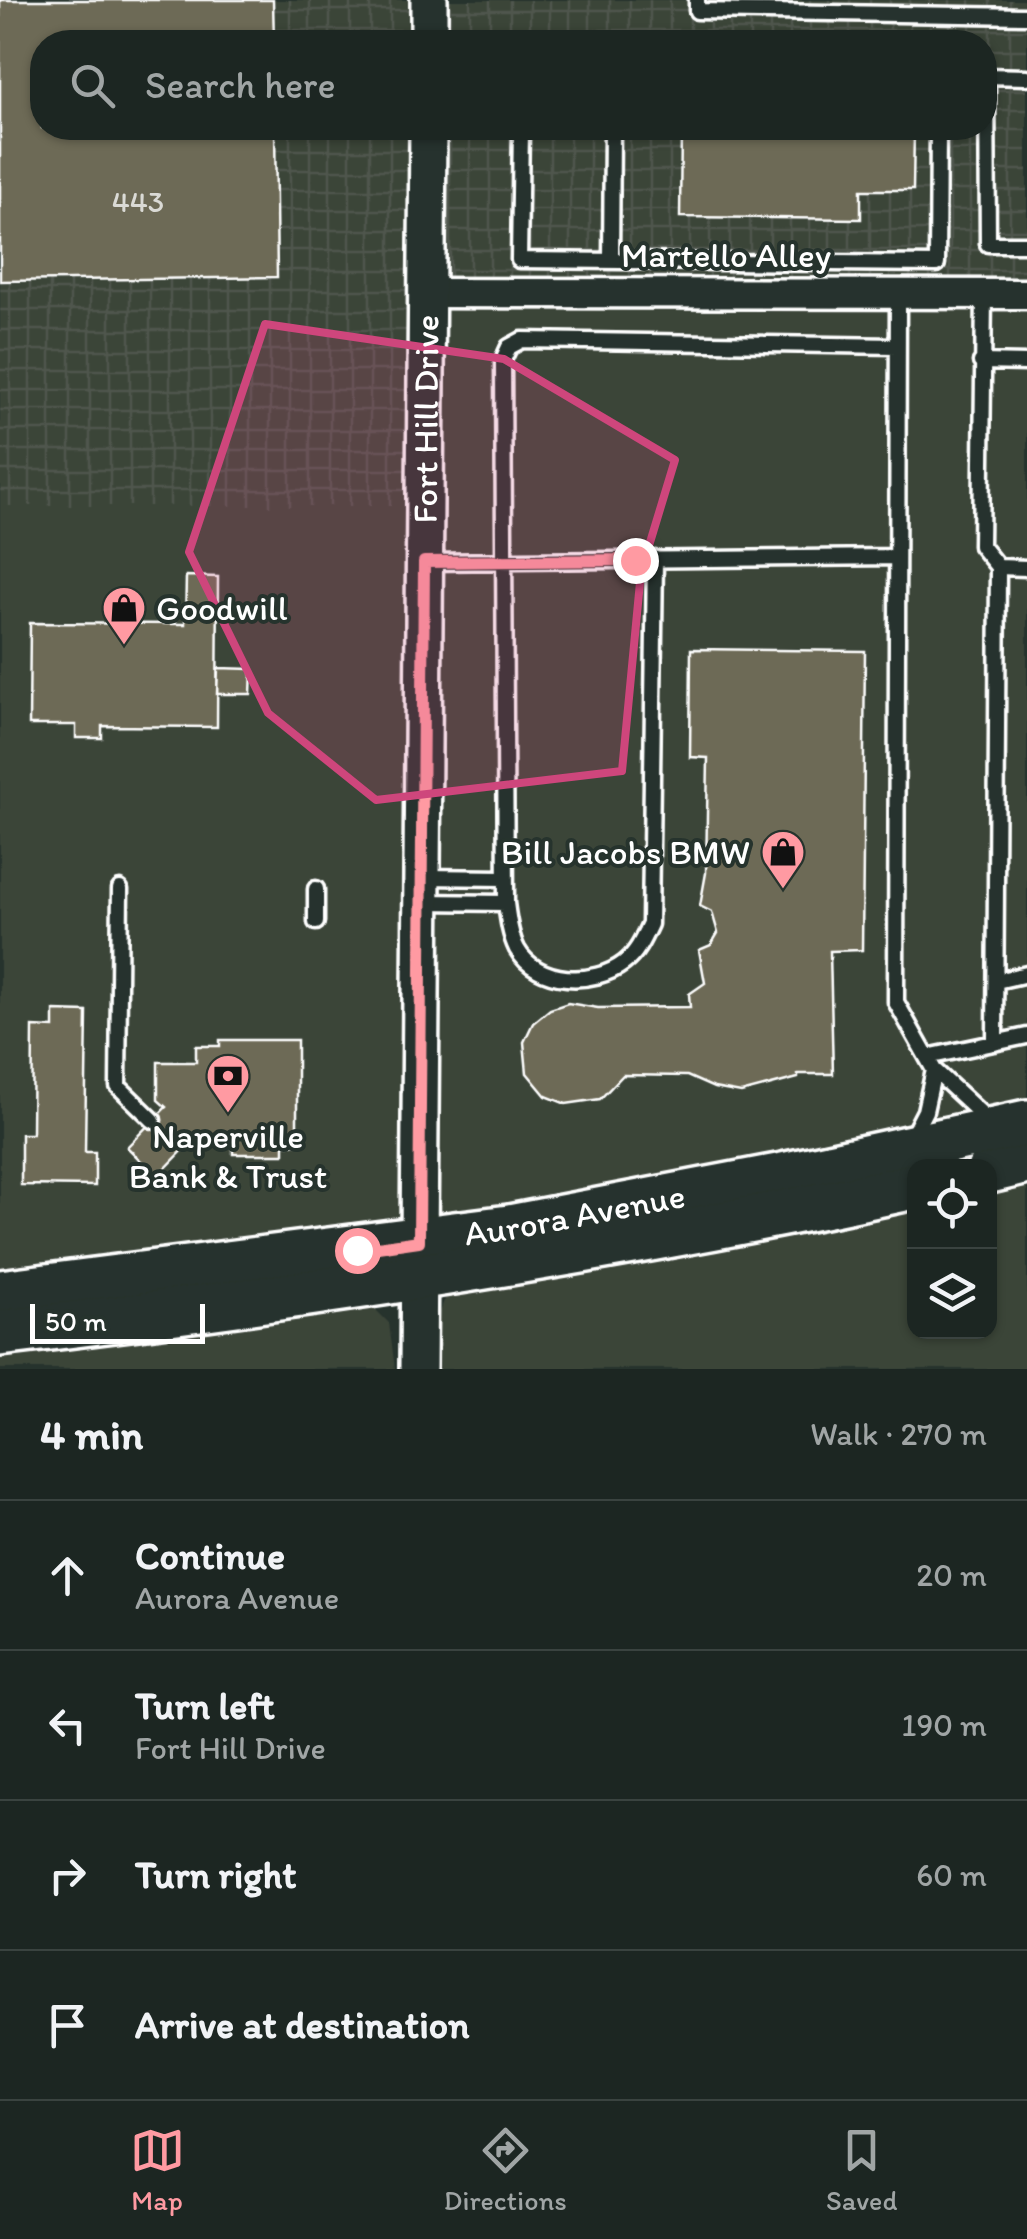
<!DOCTYPE html>
<html lang="en">
<head>
<meta charset="utf-8">
<style>
  :root { --surface:#1c2622; --page:#29322f; --text:#f1f3f6; --muted:#a0a5a5; --line:#3a4340; --accent:#ff9aa2 }
  body { margin:0; font-family:Itim,sans-serif; background:var(--page); color:var(--text) }
  .controls { position:absolute; right:30px; bottom:30px; display:grid; overflow:hidden; border-radius:20px; box-shadow:0 2px 8px #0004 }
  .controls button { width:90px; height:90px; display:grid; place-items:center; padding:0; border:0; border-bottom:2px solid var(--line); background:var(--surface); color:var(--text); font:50px sans-serif }
  .scale { position:absolute; left:30px; bottom:25px; width:175px; box-sizing:border-box; padding-left:10px; border:5px solid #fff; border-top:0; font-size:28px; line-height:35px; white-space:nowrap; color:#fff; -webkit-text-stroke:8px #26332d; paint-order:stroke }
  .stop { position:absolute; width:30px; height:30px; margin:-22px; border:8px solid #ff9aa2; border-radius:50%; background:#fff }
  .stop.end { background:#ff9aa2; border-color:#fff; box-shadow:0 2px 10px #0008 }
  .list { margin:0; padding:0; list-style:none }
  h2 { display:flex; justify-content:space-between; align-items:center; height:130px; margin:0; padding:0 40px; font-size:42px }
  h2 small { font-size:32px; font-weight:400; color:var(--muted) }
  .list li { display:grid; grid-template-columns:65px 1fr auto; gap:30px; align-items:center; box-sizing:border-box; height:150px; padding:0 40px; border-top:2px solid var(--line) }
  .list b { display:block; font-size:38px; white-space:nowrap }
  .list p { margin:0; font-size:32px; white-space:nowrap; color:var(--muted) }
  .list em { font-size:32px; font-style:normal; color:var(--muted) }
  .icon { flex:none; width:55px; height:55px; fill:none; stroke:currentColor; stroke-width:2; stroke-linecap:round; stroke-linejoin:round }
  .map { position:relative; flex:none; width:1027px; height:1369px; overflow:hidden }
  .search { position:absolute; background:var(--surface); box-shadow:0 2px 8px #0004; left:30px; right:30px; top:30px; height:110px; display:flex; align-items:center; gap:25px; box-sizing:border-box; padding:0 35px; border-radius:40px; color:var(--muted); font-size:38px }
  .sheet { height:730px; background:var(--surface) }
  nav { display:flex; justify-content:space-around; align-items:center; box-sizing:border-box; height:140px; border-top:2px solid var(--line); background:var(--surface); font-size:28px; color:var(--muted) }
  nav a { display:grid; justify-items:center; gap:5px }
  nav .on { color:var(--accent) }
  .map>svg:first-child { display:block }
</style>
</head>
<body>
<div class="map">
<svg width="1027" height="1369" viewBox="0 0 1027 1369">
  <defs>
    <pattern id="industrial-grid" width="8" height="8" patternUnits="userSpaceOnUse" patternTransform="scale(2.5)"><rect width="8" height="8" fill="#3b4439"/><path d="M0 4h8M4 0v8" fill="none" stroke="#4f574d"/></pattern>
  </defs>
  <rect width="100%" height="100%" fill="#26332d"/>
  <filter id="ink" filterUnits="userSpaceOnUse"><feTurbulence type="fractalNoise" baseFrequency=".01" numOctaves="2"/><feDisplacementMap in="SourceGraphic" scale="20" xChannelSelector="R" yChannelSelector="G"/><feConvolveMatrix kernelMatrix="1 2 1 2 8 2 1 2 1" color-interpolation-filters="sRGB"/></filter>
  <g filter="url(#ink)">
    <path fill="#3b4439" d="M419 311H1027V1107L490 1216 0 1275V506H417Z
      M1027 1177V1369H433L435 1320 447 1295 914 1201V1332H990V1185Z
      M372 1306 389 1323 395 1369H0V1344Z"/>
    <path fill="url(#industrial-grid)" fill-rule="evenodd" d="M0 0H1027V311H420L417 506H0ZM42 42H984V128H42Z"/>
    <path fill="#6d6a56" stroke="#fff" stroke-width="2.5" d="M0 0H273L274 42H42V128H275L277 277 0 281Z
      M681 128 914 130 913 190H861V219L680 217Z
      M186 576 218 577 217 727 102 726V738H76V725H29L30 623 185 624Z
      M691 649 865 651 862 950 830 951 833 1074H798V1078L741 1093 714 1088 687 1076 623 1075 600 1099 566 1104 546 1096 527 1073 524 1042 533 1023 550 1009 568 1003 598 1008 690 1007 689 994 705 983 699 950 711 945 718 933 712 912 700 906 706 873 708 758 690 757Z
      M218 668 252 669 251 694H217Z
      M54 1011 87 1012 85 1152H95V1186L21 1185V1134H32L33 1027 54 1028Z
      M220 1040H297V1144H284V1154H233V1145L199 1142 196 1137 157 1177 127 1147 166 1107 158 1100V1062H196V1046H220Z"/>
    <g fill="none" stroke-linecap="round" stroke-linejoin="round">
      <defs>
        <path id="service" d="M697 0V11L1027 16
          M987 75 988 244H1027
          M984 76 1027 77
          M521 128 519 260 937 264 938 128
          M611 261 612 128
          M898 293 896 1002 934 1070 990 1122
          M984 294 981 546 998 567
          M981 362 1027 363
          M655 559 650 924C643 939 637 953 624 963 594 986 537 985 517 949 510 935 508 918 506 903L503 360 509 347 522 340 896 346
          M426 562 896 557
          M425 877 504 878
          M120 889 118 1086 153 1120
          M316 889V922
          M422 902 506 903
          M996 981 1027 974
          M995 1043 998 567 1027 568
          M927 1057 1027 1036
          M910 1140 925 1111 934 1070"/>
        <path id="minor" d="M426 293 1027 294"/>
        <g id="tertiary">
          <path d="M429 42V0"/>
          <path id="s1" d="M418 1369 428 128"/>
        </g>
        <g id="primary">
          <path d="M990 1170 1027 1161"/>
          <path id="s2" d="M0 1293 509 1228 783 1176 1027 1123"/>
          <path d="M0 1333C307 1297 612 1251 914 1186"/>
        </g>
      </defs>
      <use href="#service" stroke="#fff" stroke-width="21"/>
      <use href="#minor" stroke="#fff" stroke-width="35"/>
      <use href="#tertiary" stroke="#fff" stroke-width="42"/>
      <use href="#primary" stroke="#fff" stroke-width="52"/>
      <use href="#service" stroke="#26332d" stroke-width="14"/>
      <use href="#minor" stroke="#26332d" stroke-width="28"/>
      <use href="#tertiary" stroke="#26332d" stroke-width="35"/>
      <use href="#primary" stroke="#26332d" stroke-width="45"/>
    </g>
  </g>
  <g fill="none" stroke-linecap="round" stroke-linejoin="round" filter="url(#ink)">
    <path stroke="#ff9aa2" stroke-width="12" d="M357 1250 419 1241 424 562 635 560"/>
  </g>
  <path fill="#ce467c" fill-opacity="0.2" stroke="#ce467c" stroke-width="8" stroke-linejoin="round" d="M265 324 504 359 675 460 641 572 622 771 376 800 268 713 189 552Z"/>
  <defs>
    <symbol id="shop-pin" viewBox="-11 -11 22 30"><path d="M0 17L-7.5 6A9.5 9.5 0 1 1 7.5 6Z" fill="#ff9aa2" stroke="#26332d"/><path d="M-5-2.5h2.3a2.7 3.5 0 0 1 5.4 0H5L5.5 6h-11ZM-1.5-2.5h3a1.5 2.3 0 0 0-3 0Z" fill="#111"/></symbol>
    <symbol id="bank-pin" viewBox="-11 -11 22 30"><path d="M0 17L-7.5 6A9.5 9.5 0 1 1 7.5 6Z" fill="#ff9aa2" stroke="#26332d"/><path d="M-6-4H6V4H-6ZM0-2.3a2.3 2.3 0 1 0 0 4.6a2.3 2.3 0 1 0 0-4.6Z" fill="#111"/></symbol>
  </defs>
  <g fill-rule="evenodd">
    <use href="#shop-pin" x="99" y="583" width="50" height="68"/>
    <use href="#shop-pin" x="758" y="827" width="50" height="68"/>
    <use href="#bank-pin" x="203" y="1051" width="50" height="68"/>
  </g>
  <g text-anchor="middle" stroke-width="8" stroke-linejoin="round" paint-order="stroke">
    <g font-size="30" fill="#dadad5">
      <text x="138" y="212">443</text>
    </g>
    <g font-size="35" fill="#fff" stroke="#26332d">
      <text x="726" y="267">Martello Alley</text>
      <text dy="12" stroke="none"><textPath href="#s1" startOffset="950">Fort Hill Drive</textPath></text>
      <text dy="12" stroke="none"><textPath href="#s2" startOffset="580">Aurora Avenue</textPath></text>
    </g>
    <g font-size="35" fill="#fff" stroke="#26332d" text-anchor="start">
      <text x="156" y="620">Goodwill</text>
      <text x="750" y="864" text-anchor="end">Bill Jacobs BMW</text>
      <text x="228" y="1148" text-anchor="middle">Naperville<tspan x="228" dy="40">Bank &amp; Trust</tspan></text>
    </g>
  </g>
</svg>
<div class="controls">
<button><svg class="icon" aria-label="locate" viewBox="0 0 24 24"><circle cx="12" cy="12" r="6"/><path d="M12 2v4M12 18v4M2 12h4M18 12h4"/></svg></button>
<button><svg class="icon" aria-label="layers" viewBox="0 0 24 24"><path d="M12 4l9 5-9 5-9-5zM3 14l9 5 9-5"/></svg></button>
</div>
<div class="scale">50 m</div>
<div class="stop" style="left:357px;top:1250px"></div>
<div class="stop end" style="left:635px;top:560px"></div>
<div class="search"><svg class="icon" aria-label="search" viewBox="0 0 24 24"><circle cx="10" cy="10" r="6"/><path d="M15 15l6 6"/></svg>Search here</div>
</div>
<section class="sheet">
<h2>4 min<small>Walk · 270 m</small></h2>
<ul class="list">
<li><svg class="icon" aria-label="ahead" viewBox="0 0 24 24"><path d="M12 20V5M6 11l6-6 6 6"/></svg><div><b>Continue</b><p>Aurora Avenue</p></div><em>20 m</em></li>
<li><svg class="icon" aria-label="left" viewBox="0 0 24 24"><path d="M17 20v-9H6M10 6l-5 5 5 5"/></svg><div><b>Turn left</b><p>Fort Hill Drive</p></div><em>190 m</em></li>
<li><svg class="icon" aria-label="right" viewBox="0 0 24 24"><path d="M7 20v-9h11M14 6l5 5-5 5"/></svg><div><b>Turn right</b></div><em>60 m</em></li>
<li><svg class="icon" aria-label="arrive" viewBox="0 0 24 24"><path d="M6 21V4h12l-3 4 3 4H6"/></svg><div><b>Arrive at destination</b></div></li>
</ul>
</section>
<nav>
<a class="on"><svg class="icon" aria-label="map" viewBox="0 0 24 24"><path d="M3 6l6-2 6 2 6-2v14l-6 2-6-2-6 2zM9 4v14M15 6v14"/></svg>Map</a>
<a><svg class="icon" aria-label="directions" viewBox="0 0 24 24"><path d="M12 3l9 9-9 9-9-9zM9 14v-3h6M13 9l2 2-2 2"/></svg>Directions</a>
<a><svg class="icon" aria-label="saved" viewBox="0 0 24 24"><path d="M7 4h10v16l-5-4-5 4z"/></svg>Saved</a>
</nav>
</body>
</html>
